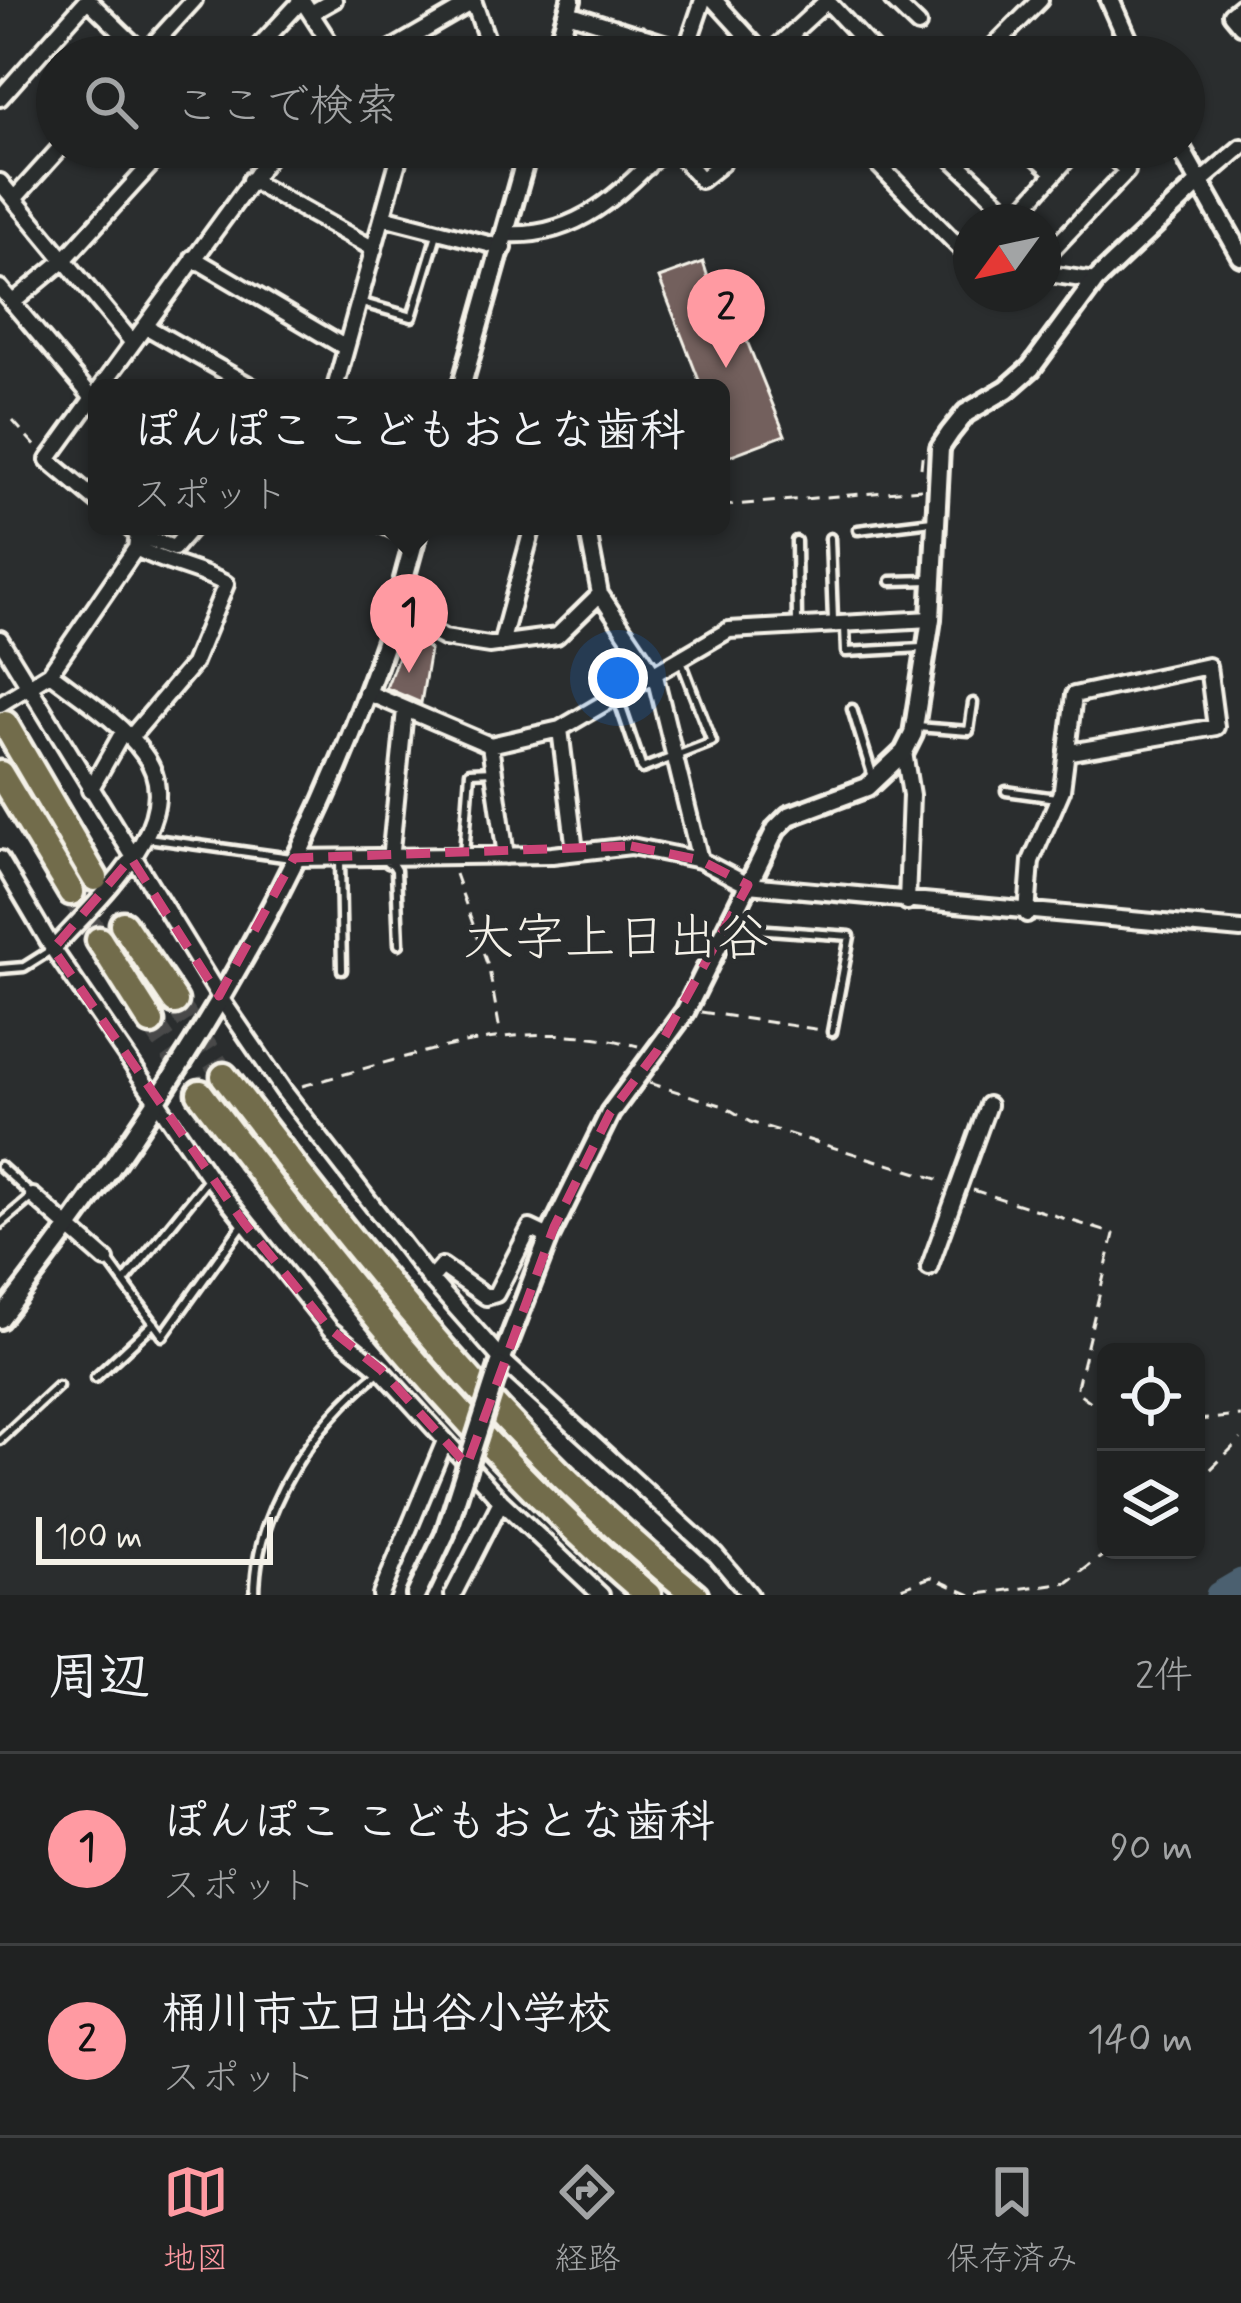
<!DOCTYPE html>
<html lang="ja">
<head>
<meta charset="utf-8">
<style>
  :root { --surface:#202222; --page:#2d2f2f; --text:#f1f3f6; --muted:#a2a4a5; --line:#3d3f40; --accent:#ff9aa2 }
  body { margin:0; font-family:Mynerve,"Klee One",sans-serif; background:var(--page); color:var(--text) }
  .controls { position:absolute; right:36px; bottom:36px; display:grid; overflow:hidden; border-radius:18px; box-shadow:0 3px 9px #0004 }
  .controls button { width:108px; height:108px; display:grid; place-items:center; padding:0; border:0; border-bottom:3px solid var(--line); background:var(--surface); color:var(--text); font:60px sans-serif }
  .compass { position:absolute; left:953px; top:204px; width:108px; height:108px; border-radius:50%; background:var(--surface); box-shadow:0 3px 9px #0004; rotate:237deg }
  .scale { position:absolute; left:36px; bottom:30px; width:237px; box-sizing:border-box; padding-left:12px; border:6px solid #f4f1e8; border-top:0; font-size:33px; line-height:42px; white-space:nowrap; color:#f4f1e8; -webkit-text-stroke:9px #2a2d2e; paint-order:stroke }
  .you { position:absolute; left:618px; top:678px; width:42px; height:42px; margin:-30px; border:9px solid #fff; border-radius:50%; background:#1a73e8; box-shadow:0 0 0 18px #1a73e833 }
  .badge { display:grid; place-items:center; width:78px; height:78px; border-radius:50%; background:var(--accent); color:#111; font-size:39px; font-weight:700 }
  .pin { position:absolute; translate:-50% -99px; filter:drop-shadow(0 3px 6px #0008) }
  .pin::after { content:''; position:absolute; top:63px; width:42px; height:36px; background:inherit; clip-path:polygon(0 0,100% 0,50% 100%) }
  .popup { position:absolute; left:88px; top:379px; width:642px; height:156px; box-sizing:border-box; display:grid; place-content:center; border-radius:18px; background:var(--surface); filter:drop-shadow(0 3px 9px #0005); font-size:39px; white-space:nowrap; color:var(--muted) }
  .popup b { font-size:45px; color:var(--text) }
  .popup::after { content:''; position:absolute; left:50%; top:100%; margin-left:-24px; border:24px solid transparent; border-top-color:var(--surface) }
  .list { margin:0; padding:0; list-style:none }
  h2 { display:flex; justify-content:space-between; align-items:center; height:156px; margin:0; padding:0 48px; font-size:51px }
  h2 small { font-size:39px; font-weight:400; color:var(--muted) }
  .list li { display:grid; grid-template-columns:78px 1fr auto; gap:36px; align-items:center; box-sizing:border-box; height:192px; padding:0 48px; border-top:3px solid var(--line) }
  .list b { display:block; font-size:45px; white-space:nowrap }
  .list p { margin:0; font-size:39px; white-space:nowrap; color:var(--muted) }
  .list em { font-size:39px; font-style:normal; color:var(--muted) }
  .icon { flex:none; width:66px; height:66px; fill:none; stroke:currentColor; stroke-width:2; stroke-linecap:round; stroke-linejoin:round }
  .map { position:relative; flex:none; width:1241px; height:1595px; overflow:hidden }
  .search { position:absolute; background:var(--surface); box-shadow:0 3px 9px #0004; left:36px; right:36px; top:36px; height:132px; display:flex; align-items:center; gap:30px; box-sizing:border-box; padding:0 42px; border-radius:66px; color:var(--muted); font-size:45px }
  .sheet { height:540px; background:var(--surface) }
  nav { display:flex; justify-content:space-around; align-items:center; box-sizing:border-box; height:168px; border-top:3px solid var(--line); background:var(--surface); font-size:33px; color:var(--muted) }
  nav a { display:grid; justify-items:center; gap:6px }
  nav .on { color:var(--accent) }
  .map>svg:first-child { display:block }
</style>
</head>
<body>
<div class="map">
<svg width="1241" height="1595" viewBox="0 0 1241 1595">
  <rect width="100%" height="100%" fill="#2a2d2e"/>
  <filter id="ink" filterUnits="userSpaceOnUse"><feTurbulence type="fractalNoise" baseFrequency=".00833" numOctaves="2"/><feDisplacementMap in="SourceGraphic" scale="24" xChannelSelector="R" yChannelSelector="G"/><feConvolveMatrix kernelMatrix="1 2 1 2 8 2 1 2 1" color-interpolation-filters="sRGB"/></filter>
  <g filter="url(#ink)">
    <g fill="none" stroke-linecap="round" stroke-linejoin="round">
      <path stroke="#4b616f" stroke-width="27" d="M1219 1595 1241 1582"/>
    </g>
    <path fill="#73605d" stroke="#f4f1e8" stroke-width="3" d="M703 262 716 302 729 297 785 435 729 456 721 437V388H702L659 278Z
      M407 633 430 650 421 703 386 688Z"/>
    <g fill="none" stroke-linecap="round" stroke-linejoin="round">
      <path stroke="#484a4a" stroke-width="24" stroke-dasharray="24 12" stroke-linecap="butt" d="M71 892 99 940
        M175 1001 224 1076
        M151 1022 200 1093"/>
      <defs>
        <path id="service" d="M359 302 412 317 437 234
          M858 530 932 521
          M830 538 833 620
          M796 541 797 623
          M891 581 930 580
          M845 627 846 652 922 648
          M618 699 642 769 712 742 681 661
          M852 709 873 777
          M917 727 969 731 973 703
          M1006 791 1056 798
          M148 838 291 858
          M464 855 470 772 494 771
          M340 860 342 970
          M390 860 396 870 399 944
          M741 907 755 929 850 936 832 1032
          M0 969 24 967 51 950
          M0 1166 33 1196 0 1224
          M109 1262 163 1336 244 1223
          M126 1280 207 1180
          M95 1378 154 1323
          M0 1440 58 1386
          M255 1595C255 1508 315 1422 381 1370"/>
        <path id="minor" d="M88 0 147 57
          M302 0 339 57
          M473 0 493 57
          M714 0 766 57 828 0
          M892 0 918 25
          M827 1 879 57
          M1241 6 1231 14 1241 26
          M311 13 334 0
          M568 13 686 50 693 57
          M790 35 811 57
          M686 50 703 0
          M142 57 194 0
          M249 57 302 0
          M378 57 473 2
          M636 57 640 35
          M983 57 1040 0
          M0 98 87 0
          M627 147 647 167
          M673 147 701 180 721 164
          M861 147 971 259
          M940 147 1020 222
          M1026 147 1055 173
          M250 180 374 249
          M0 182 133 343
          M1199 183 1241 147
          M14 199 61 147
          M383 217 504 248
          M1011 222 1078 147
          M507 234C577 238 621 193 666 147
          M1043 243 1051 251 1127 171 1103 147
          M193 258 346 348
          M1043 273 1095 281
          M0 288 97 403
          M12 303 64 260 167 147
          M145 326 254 388
          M100 388 276 147
          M335 388 402 147
          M95 395 48 460 97 501
          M385 526 415 539
          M587 526 600 594 655 676 700 860
          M138 535 174 548 193 526
          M395 612 444 638 489 645 557 636 600 594
          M0 639 219 996 284 1091 425 1273 502 1360 716 1555 750 1595
          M501 644 533 526
          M50 673C81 697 120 721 143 753 194 819 93 903 53 949
          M366 692 490 745 560 729 729 630 931 619
          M0 704 50 673 136 548 138 535 127 526
          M560 729 575 851
          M130 738 193 664 226 584C197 568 168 565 136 548
          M490 745 506 856
          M904 752 911 795 907 902
          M90 790 123 732
          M294 858 552 855 631 846 700 860 748 885 1241 930
          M0 859 53 949 209 1177 330 1329 381 1370 501 1501 601 1595
          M390 860 405 710
          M1027 914 1031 861 1062 790 1074 695 1208 666 1216 727 1070 752
          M33 1196 106 1260
          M929 1268 988 1105
          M430 1280 442 1266 486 1297 496 1294 530 1228 549 1237
          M381 1595 445 1441
          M453 1595 501 1501"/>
        <path id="tertiary" d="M1110 0 1135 57
          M554 57 571 0
          M1180 147 1241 256
          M461 388 529 147
          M0 1319C160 1114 303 889 386 640 399 603 407 564 419 526
          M499 1366 549 1237 610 1113 685 1012 776 829 789 816 867 787 904 752 913 734 931 619 940 448 950 433 966 413 1007 389 1031 368 1095 281 1199 183
          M416 1595 445 1534"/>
        <path id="motorway" d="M5 724 95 878
          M0 774 71 892
          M123 924 175 1001
          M99 940 151 1022
          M224 1076C370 1267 507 1442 695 1595
          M200 1093C336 1273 475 1448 648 1595"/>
      </defs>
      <use href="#service" stroke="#f4f1e8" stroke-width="15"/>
      <use href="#minor" stroke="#f4f1e8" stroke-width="22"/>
      <use href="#tertiary" stroke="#f4f1e8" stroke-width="26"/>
      <use href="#motorway" stroke="#f4f1e8" stroke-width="33"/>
      <path stroke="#f4f1e8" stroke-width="3" stroke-dasharray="12 9" stroke-linecap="butt" d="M13 421 39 450
        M921 468 923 448
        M721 506 921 489
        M455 874 489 969 500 1031
        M701 1012 822 1030
        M649 1083 724 1106 750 1122 947 1182
        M302 1086C418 1055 517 1014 638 1046
        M973 1190 1114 1234 1076 1391 1106 1413
        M1196 1420 1241 1416
        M1196 1484 1241 1439
        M882 1595 931 1577 971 1595 1068 1582 1110 1550"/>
      <use href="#service" stroke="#2a2d2e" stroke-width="6"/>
      <use href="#minor" stroke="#2a2d2e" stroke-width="14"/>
      <use href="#tertiary" stroke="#2a2d2e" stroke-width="16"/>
      <use href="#motorway" stroke="#726c4b" stroke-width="24"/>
      <defs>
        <path id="tertiary-bridge" d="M445 1534 499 1366"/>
      </defs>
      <use href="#tertiary-bridge" stroke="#f4f1e8" stroke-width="26" stroke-linecap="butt"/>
      <use href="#tertiary-bridge" stroke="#2a2d2e" stroke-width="16"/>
    </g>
  </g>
  <path fill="none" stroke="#cc4377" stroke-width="9" stroke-dasharray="24 15" stroke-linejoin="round" d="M631 846 700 860 748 885 657 1051 610 1113 554 1227 467 1465 381 1370 330 1329 244 1223 53 949 131 858 219 996 294 858Z"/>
  <g text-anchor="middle" stroke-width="10" stroke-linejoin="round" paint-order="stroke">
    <g font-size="51" fill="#f4f1e8" stroke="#2a2d2e">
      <text x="616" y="954">大字上日出谷</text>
    </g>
  </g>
</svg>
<div class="controls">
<button><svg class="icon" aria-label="locate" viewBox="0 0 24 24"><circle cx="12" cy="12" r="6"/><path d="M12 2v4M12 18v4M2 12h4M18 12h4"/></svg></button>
<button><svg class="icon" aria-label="layers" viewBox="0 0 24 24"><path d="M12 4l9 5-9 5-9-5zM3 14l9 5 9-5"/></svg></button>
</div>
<svg class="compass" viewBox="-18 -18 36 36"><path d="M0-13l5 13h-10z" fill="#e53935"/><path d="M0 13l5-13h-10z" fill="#a2a4a5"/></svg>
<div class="scale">100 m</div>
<div class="you"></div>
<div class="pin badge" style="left:409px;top:673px">1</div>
<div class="popup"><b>ぽんぽこ こどもおとな歯科</b>スポット</div>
<div class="pin badge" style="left:726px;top:368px">2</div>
<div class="search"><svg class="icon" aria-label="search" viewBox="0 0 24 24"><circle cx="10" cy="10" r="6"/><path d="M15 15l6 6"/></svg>ここで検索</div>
</div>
<section class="sheet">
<h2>周辺<small>2件</small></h2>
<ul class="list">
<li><span class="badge">1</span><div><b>ぽんぽこ こどもおとな歯科</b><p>スポット</p></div><em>90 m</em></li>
<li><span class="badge">2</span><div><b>桶川市立日出谷小学校</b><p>スポット</p></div><em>140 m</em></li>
</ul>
</section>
<nav>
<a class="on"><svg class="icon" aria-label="map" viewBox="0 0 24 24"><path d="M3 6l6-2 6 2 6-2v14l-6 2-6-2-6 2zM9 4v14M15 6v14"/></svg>地図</a>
<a><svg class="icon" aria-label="directions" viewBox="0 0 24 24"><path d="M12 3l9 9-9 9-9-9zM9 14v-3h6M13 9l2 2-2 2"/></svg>経路</a>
<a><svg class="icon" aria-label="saved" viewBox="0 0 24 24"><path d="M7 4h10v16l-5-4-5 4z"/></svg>保存済み</a>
</nav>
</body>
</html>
